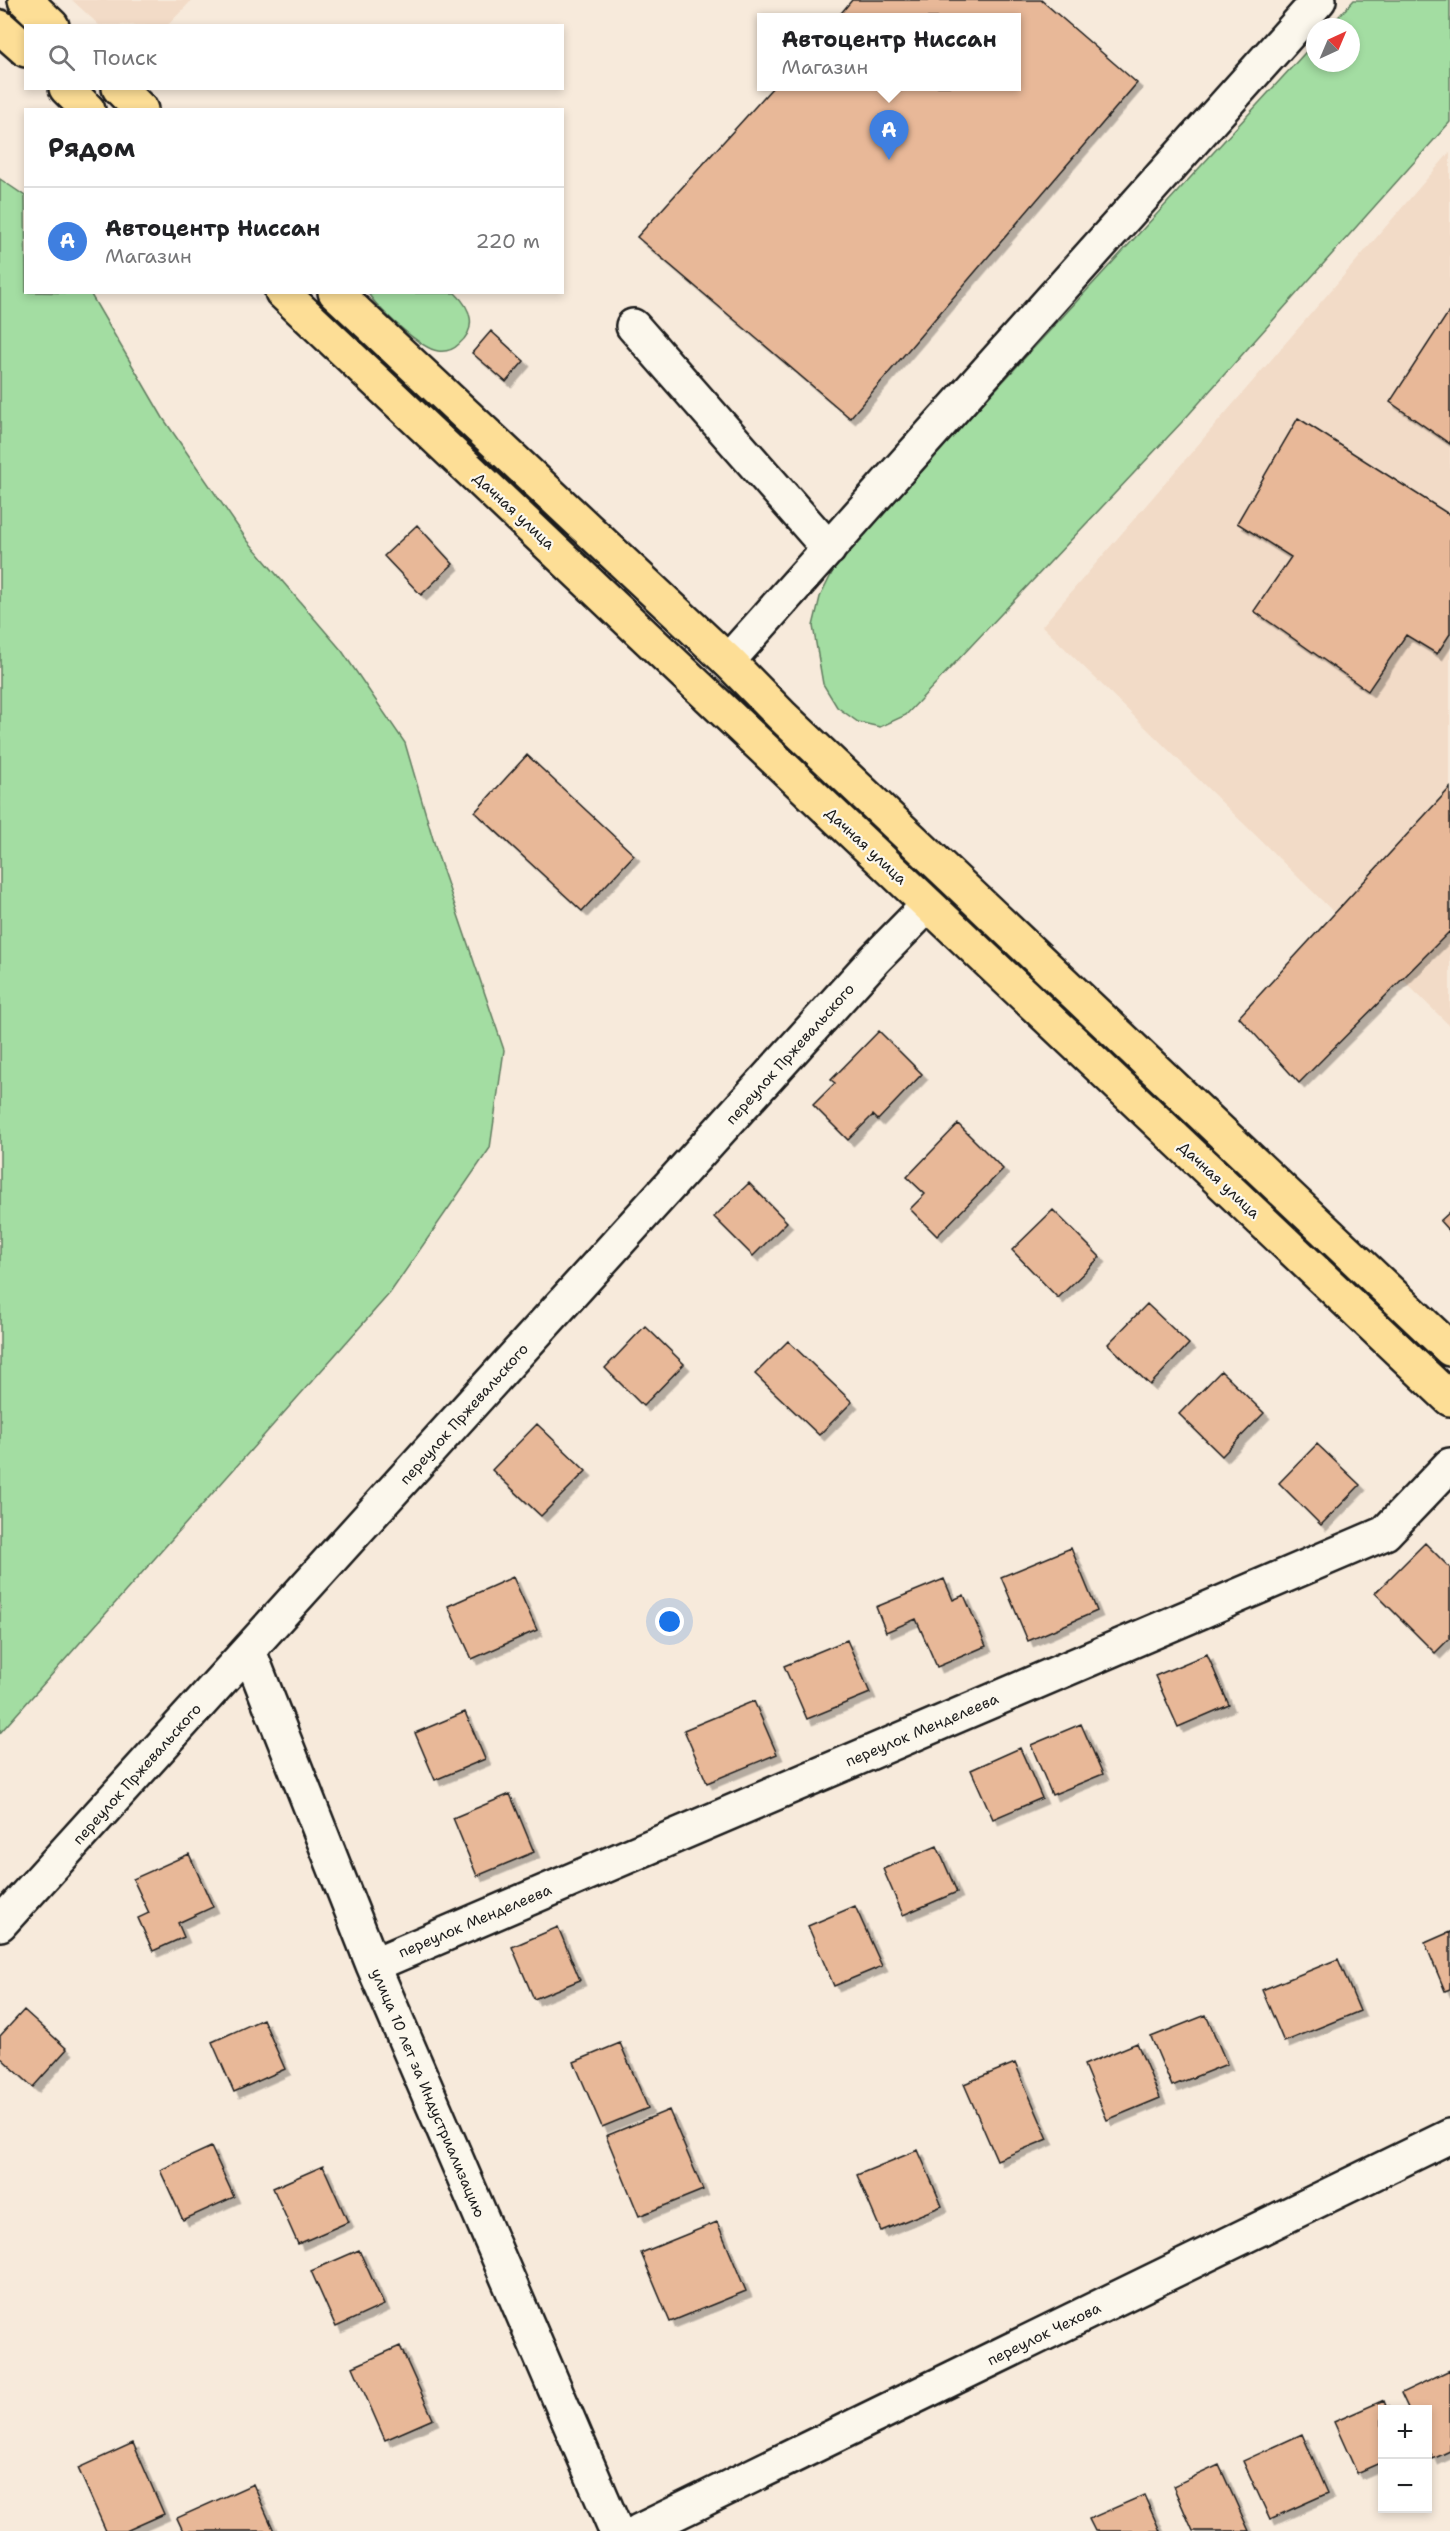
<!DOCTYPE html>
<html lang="ru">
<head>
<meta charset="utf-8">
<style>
  :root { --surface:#fff; --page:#f2f2f2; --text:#202124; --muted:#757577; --line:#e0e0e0; --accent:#0b8043 }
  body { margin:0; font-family:"Shantell Sans",sans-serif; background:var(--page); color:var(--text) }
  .controls { position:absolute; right:18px; bottom:18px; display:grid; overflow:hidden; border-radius:0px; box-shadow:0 3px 9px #0003 }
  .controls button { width:54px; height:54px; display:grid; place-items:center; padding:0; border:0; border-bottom:2px solid var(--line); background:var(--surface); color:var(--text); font:30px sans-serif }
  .compass { position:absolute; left:1306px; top:18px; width:54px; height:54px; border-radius:50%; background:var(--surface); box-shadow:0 3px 9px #0003; rotate:44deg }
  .you { position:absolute; left:670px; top:1622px; width:21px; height:21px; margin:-15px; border:4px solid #fff; border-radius:50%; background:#1a73e8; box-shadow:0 0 0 9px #1a73e833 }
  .badge { display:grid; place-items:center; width:39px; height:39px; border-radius:50%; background:var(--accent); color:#fff; font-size:20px; font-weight:700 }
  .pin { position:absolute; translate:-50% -50px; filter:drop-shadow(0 2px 3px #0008) }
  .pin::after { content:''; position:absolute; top:32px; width:21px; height:18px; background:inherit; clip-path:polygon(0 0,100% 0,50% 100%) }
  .popup { position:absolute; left:757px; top:13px; width:264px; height:78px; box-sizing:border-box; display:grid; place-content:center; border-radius:0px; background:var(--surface); filter:drop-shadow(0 2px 4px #0005); font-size:20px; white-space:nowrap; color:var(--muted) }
  .popup b { font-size:22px; color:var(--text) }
  .popup::after { content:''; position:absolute; left:50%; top:100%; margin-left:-12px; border:12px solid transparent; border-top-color:var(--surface) }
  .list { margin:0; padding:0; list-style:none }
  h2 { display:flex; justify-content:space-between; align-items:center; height:78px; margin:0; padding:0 24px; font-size:26px }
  h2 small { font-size:20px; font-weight:400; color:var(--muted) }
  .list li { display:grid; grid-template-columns:39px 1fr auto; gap:18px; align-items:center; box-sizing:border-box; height:108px; padding:0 24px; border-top:2px solid var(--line) }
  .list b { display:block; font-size:22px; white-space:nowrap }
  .list p { margin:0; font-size:20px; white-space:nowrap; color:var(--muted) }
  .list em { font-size:20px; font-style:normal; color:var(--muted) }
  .icon { flex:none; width:33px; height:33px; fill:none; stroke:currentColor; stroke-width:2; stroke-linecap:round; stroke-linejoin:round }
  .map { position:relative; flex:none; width:1450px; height:2531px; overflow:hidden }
  .search { position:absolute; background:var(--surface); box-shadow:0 3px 9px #0003; left:24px; top:24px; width:540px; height:66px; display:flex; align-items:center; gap:15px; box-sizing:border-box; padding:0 21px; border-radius:0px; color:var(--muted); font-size:22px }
  .panel { position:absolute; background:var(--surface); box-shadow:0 3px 9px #0003; left:24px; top:108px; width:540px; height:186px; border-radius:0px }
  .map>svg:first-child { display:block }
</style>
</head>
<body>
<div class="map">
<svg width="1450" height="2531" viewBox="0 0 1450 2531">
  <defs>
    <filter id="shadow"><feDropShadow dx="5.5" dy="5.5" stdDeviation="0" flood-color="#0004"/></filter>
  </defs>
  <rect width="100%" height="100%" fill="#f7eadb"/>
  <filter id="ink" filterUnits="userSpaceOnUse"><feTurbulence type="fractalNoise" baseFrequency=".0167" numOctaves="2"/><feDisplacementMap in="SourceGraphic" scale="12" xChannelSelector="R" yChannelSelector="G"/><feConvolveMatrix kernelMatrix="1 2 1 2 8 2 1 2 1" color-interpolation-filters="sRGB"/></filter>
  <g filter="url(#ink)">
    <path fill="#f2dbc7" d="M72 0H192L167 26 99 25Z
      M1450 152V1026L1042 626Z"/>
    <path fill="#a3dda2" stroke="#607c5f" stroke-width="1.5" d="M1354 0H1450V122L1182 422 906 715 880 727 858 722 837 707 823 684 813 626 820 597 838 561 1315 42V63H1351V27H1329Z
      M0 179 25 196 26 292 90 293 163 418 247 540 342 651 405 743 438 856 504 1050 490 1148 390 1293 0 1733Z
      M368 293H455C471 308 478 328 459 344 454 349 446 352 438 351 421 349 377 308 368 293Z"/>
    <path fill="#e8b898" stroke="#1c1c1c" stroke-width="1.5" filter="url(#shadow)" d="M852 0H1041L1137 83 850 418 637 237 774 86H1016V18H837Z
      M1450 310V444L1390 402Z
      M491 331 524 361 506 382 472 353Z
      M1298 418 1450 515V634L1437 654 1406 635 1368 691 1254 611 1291 557 1237 523Z
      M417 525 453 564 421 595 384 556Z
      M527 755 634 855 582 911 475 812Z
      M1450 788V933L1449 932 1299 1083 1239 1017Z
      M879 1031 922 1074 878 1120 873 1115 848 1140 813 1105 835 1083 831 1080Z
      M958 1124 1003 1169 937 1236 910 1209 925 1194 907 1177Z
      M749 1183 787 1222 753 1256 714 1217Z
      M1053 1210 1100 1257 1058 1298 1012 1250Z
      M1450 1212V1232L1440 1221Z
      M1147 1304 1189 1344 1150 1385 1108 1344Z
      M645 1326 684 1364 643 1406 605 1368Z
      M788 1341 852 1402 819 1435 755 1374Z
      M1221 1371 1264 1413 1222 1456 1179 1414Z
      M537 1424 586 1471 541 1516 492 1470Z
      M1317 1444 1360 1485 1321 1525 1279 1483Z
      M1425 1543 1450 1568V1638L1435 1653 1375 1593Z
      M1071 1548 1097 1611 1028 1641 1001 1577Z
      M513 1577 537 1630 472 1659 448 1606Z
      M944 1579 953 1600 964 1595 986 1646 937 1667 916 1619 886 1632 876 1607Z
      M847 1640 870 1693 807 1719 784 1666Z
      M1207 1654 1229 1705 1178 1727 1155 1676Z
      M754 1701 777 1754 707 1783 684 1730Z
      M465 1712 485 1759 435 1780 415 1733Z
      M1081 1724 1103 1774 1052 1795 1031 1745Z
      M1020 1748 1042 1798 993 1819 971 1770Z
      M510 1794 534 1852 477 1876 453 1818Z
      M937 1846 957 1892 903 1915 883 1869Z
      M189 1854 213 1907 178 1923 184 1937 153 1951 138 1918 149 1913 133 1879Z
      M855 1906 882 1966 834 1986 808 1926Z
      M558 1927 580 1980 534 1999 512 1947Z
      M1450 1932V1989L1445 1991 1425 1943Z
      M1338 1959 1360 2011 1284 2042 1262 1990Z
      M24 2010 67 2049 33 2087 0 2057V2036Z
      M1206 2015 1227 2064 1172 2086 1151 2037Z
      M263 2019 285 2069 234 2092 212 2042Z
      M620 2043 648 2108 602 2127 574 2062Z
      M1137 2043 1160 2098 1107 2120 1084 2065Z
      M1015 2063 1048 2139 997 2160 964 2084Z
      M669 2110 703 2190 639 2216 606 2136Z
      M211 2147 234 2197 183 2220 160 2170Z
      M918 2150 942 2206 881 2231 857 2175Z
      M323 2166 348 2222 298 2244 273 2188Z
      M717 2222 746 2291 670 2322 641 2253Z
      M359 2250 384 2305 336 2327 311 2271Z
      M400 2346 433 2419 385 2440 353 2367Z
      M1450 2370V2451L1433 2459 1428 2447V2410H1409L1401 2393Z
      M1384 2400 1388 2410H1382V2462L1357 2473 1334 2422Z
      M1302 2434 1328 2493 1270 2519 1243 2461Z
      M133 2443 164 2514 126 2531H106L78 2468Z
      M1219 2465 1249 2531H1193L1173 2486Z
      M253 2484 274 2531H183L177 2518Z
      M1144 2495 1160 2531H1095L1089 2519Z"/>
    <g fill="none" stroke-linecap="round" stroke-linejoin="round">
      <defs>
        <path id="minor" d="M633 326 829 549
          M728 661 1319 0
          M249 1651 373 1965 616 2531
          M0 1924 875 959 928 905
          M373 1965 1385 1533 1450 1465
          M639 2531 1450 2136"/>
        <path id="major" d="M25 0 52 26
          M0 27 26 50
          M66 88 88 110
          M119 88 141 110
          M282 292 1450 1399
          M335 292 728 661 783 717 1450 1349"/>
      </defs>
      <use href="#minor" stroke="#1c1c1c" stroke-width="38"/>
      <use href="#major" stroke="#1c1c1c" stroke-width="38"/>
      <use href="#minor" stroke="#fbf7ec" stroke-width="33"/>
      <use href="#major" stroke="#fdde96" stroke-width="33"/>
    </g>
  </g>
  <g text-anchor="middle" stroke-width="4.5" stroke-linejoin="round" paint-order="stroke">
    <g font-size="15" fill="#1c1c1c" stroke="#fbf7ec">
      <text transform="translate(514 511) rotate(43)" y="5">Дачная улица</text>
      <text transform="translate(866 846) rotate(43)" y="5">Дачная улица</text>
      <text transform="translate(790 1054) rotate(-48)" y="5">переулок Пржевальского</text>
      <text transform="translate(1219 1180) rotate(43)" y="5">Дачная улица</text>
      <text transform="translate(464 1414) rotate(-48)" y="5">переулок Пржевальского</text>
      <text transform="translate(922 1730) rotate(-23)" y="5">переулок Менделеева</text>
      <text transform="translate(137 1774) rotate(-48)" y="5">переулок Пржевальского</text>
      <text transform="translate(475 1921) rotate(-23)" y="5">переулок Менделеева</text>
      <text transform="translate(428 2093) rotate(67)" y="5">улица 10 лет за Индустриализацию</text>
      <text transform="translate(1044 2334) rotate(-26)" y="5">переулок Чехова</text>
    </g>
  </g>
</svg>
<div class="controls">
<button>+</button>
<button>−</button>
</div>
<svg class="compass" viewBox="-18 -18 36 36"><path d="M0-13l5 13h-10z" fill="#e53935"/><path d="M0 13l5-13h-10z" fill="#757577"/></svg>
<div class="you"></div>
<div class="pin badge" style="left:889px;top:160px;background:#3f7fe0">A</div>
<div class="popup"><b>Автоцентр Ниссан</b>Магазин</div>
<div class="search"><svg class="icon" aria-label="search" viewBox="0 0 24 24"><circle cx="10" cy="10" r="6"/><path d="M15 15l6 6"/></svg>Поиск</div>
<section class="panel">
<h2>Рядом<small></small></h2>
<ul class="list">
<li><span class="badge" style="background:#3f7fe0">A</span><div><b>Автоцентр Ниссан</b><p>Магазин</p></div><em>220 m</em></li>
</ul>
</section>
</div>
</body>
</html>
